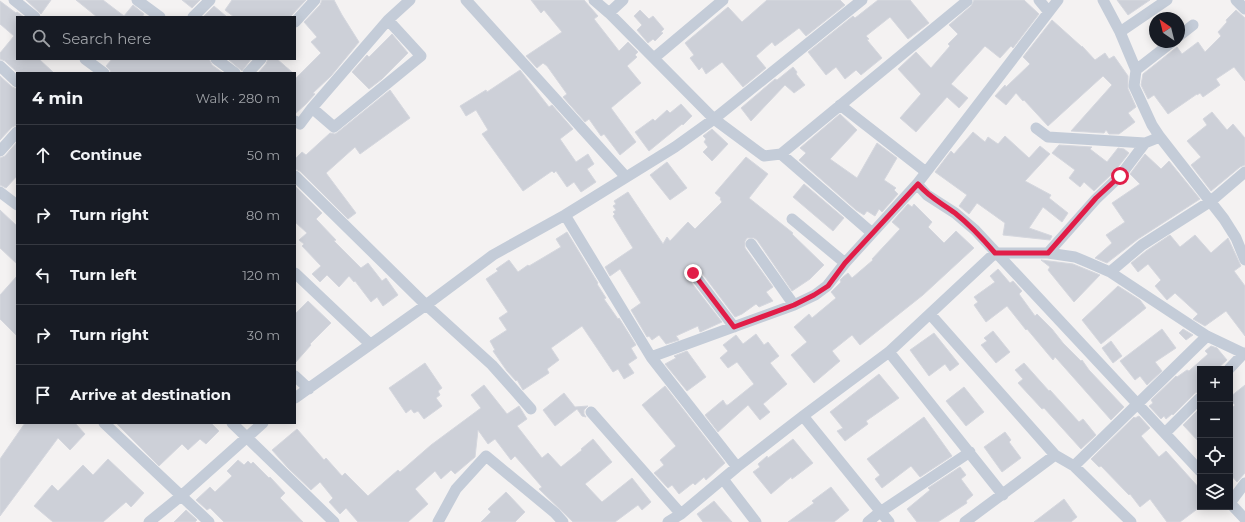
<!DOCTYPE html>
<html lang="en">
<head>
<meta charset="utf-8">
<style>
  :root { --surface:#171b24; --page:#242831; --text:#f1f3f6; --muted:#9ea1a6; --line:#363941 }
  body { margin:0; font-family:Montserrat,sans-serif; background:var(--page); color:var(--text) }
  .controls { position:absolute; right:12px; bottom:12px; display:grid; overflow:hidden; border-radius:0px; box-shadow:0 2px 10px #0003 }
  .controls button { width:36px; height:36px; display:grid; place-items:center; padding:0; border:0; border-bottom:1px solid var(--line); background:var(--surface); color:var(--text); font:20px sans-serif }
  .compass { position:absolute; left:1149px; top:12px; width:36px; height:36px; border-radius:50%; background:var(--surface); box-shadow:0 2px 10px #0003; rotate:325deg }
  .stop { position:absolute; width:12px; height:12px; margin:-9px; border:3px solid #e11d48; border-radius:50%; background:#fff }
  .stop.end { background:#e11d48; border-color:#fff; box-shadow:0 1px 4px #0008 }
  .list { margin:0; padding:0; list-style:none }
  h2 { display:flex; justify-content:space-between; align-items:center; height:52px; margin:0; padding:0 16px; font-size:17px }
  h2 small { font-size:13px; font-weight:400; color:var(--muted) }
  .list li { display:grid; grid-template-columns:26px 1fr auto; gap:12px; align-items:center; box-sizing:border-box; height:60px; padding:0 16px; border-top:1px solid var(--line) }
  .list b { display:block; font-size:15px; white-space:nowrap }
  .list em { font-size:13px; font-style:normal; color:var(--muted) }
  .icon { flex:none; width:22px; height:22px; fill:none; stroke:currentColor; stroke-width:2; stroke-linecap:round; stroke-linejoin:round }
  .map { position:relative; flex:none; width:1245px; height:522px; overflow:hidden }
  .search { position:absolute; background:var(--surface); box-shadow:0 2px 10px #0003; left:16px; top:16px; width:280px; height:44px; display:flex; align-items:center; gap:10px; box-sizing:border-box; padding:0 14px; border-radius:0px; color:var(--muted); font-size:15px }
  .panel { position:absolute; background:var(--surface); box-shadow:0 2px 10px #0003; left:16px; top:72px; width:280px; height:352px; border-radius:0px }
  .map>svg:first-child { display:block }
</style>
</head>
<body>
<div class="map">
<svg width="1245" height="522" viewBox="0 0 1245 522">
  <rect width="100%" height="100%" fill="#f4f2f2"/>
  <path fill="#cdd0d8" stroke="#d5d7de" d="M26 0H51L41 14Z
    M76 0H103L124 16 133 5 144 14 142 17H97Z
    M182 0H200L192 8Z
    M232 0H306L290 17H234L225 10Z
    M322 0H334L342 15 359 42 331 76 313 93 315 94 306 104 295 114V79L321 53 311 42 317 37 304 22 320 5Z
    M531 0H584L598 16 594 19 619 51 628 42 638 52 635 55 637 57 627 66 641 83 611 108 636 142 620 155 604 134 601 136 589 119 585 122 563 97 567 94 547 66 543 63 537 68 526 56 562 32 544 10 541 13Z
    M767 0H840L845 5 806 36 799 28 775 46 772 42 756 56 766 68 743 87 722 62 706 74 702 67 699 70 690 58 694 55 685 43 728 7 742 22Z
    M878 0H910L929 23 908 39 890 17 866 36 869 39 867 40 882 58 861 75 856 70 845 79 836 67 826 75 808 52 853 16 855 18Z
    M974 0H1024L1039 14 1013 48 1011 46 1000 58 985 46 951 84 968 98 959 108 947 97 916 132 900 118 921 94 898 69 916 52 931 68 950 46 948 44 958 34 949 25 971 6Z
    M1117 0H1150L1128 15Z
    M0 1 16 13 17 12 24 17H17V59H39L54 73H18L5 61 0 59V53L14 36 0 24Z
    M214 6 227 17H203Z
    M640 10 649 19 653 16 664 29 661 32 663 33 655 41 653 39 648 43 637 30 642 25 634 16Z
    M1236 10 1245 18V81L1234 67 1216 79 1220 85 1203 97 1200 93 1197 95V94L1168 114 1154 95 1148 99 1141 85 1143 74 1177 47 1182 54 1198 42 1205 52 1221 36 1218 32 1227 22 1226 20Z
    M1052 20 1082 47V46L1095 60 1105 53 1109 59 1114 56 1128 76V89L1136 107 1128 113 1135 122 1119 134H1109L1106 130 1104 133 1071 131 1112 85 1103 76 1048 126 1024 100 1023 101 1016 93 1006 105 995 96 1005 85 1006 87 1030 64 1023 57Z
    M392 34 408 53 382 79 369 89 352 72 367 55 369 57Z
    M112 59H209L212 65 223 73H111L110 70 106 66Z
    M228 59H251L242 71Z
    M268 59H277L293 73H258L266 64Z
    M793 67 797 72 796 74 805 85 794 93 785 85 751 121 741 108 775 79 777 80Z
    M520 70 549 107 552 105 573 129 560 139 576 162 588 154 594 164 587 169 596 182 581 192 574 182 567 187 556 171 554 173 552 171 523 191 482 134 488 130 476 110 466 116 460 106 486 90 487 92Z
    M0 76 12 87 17 89V125L12 127 0 140Z
    M390 90 410 118 360 154 355 147 326 173 356 213 348 219 300 171 295 169V159L302 152 306 155 330 133 335 134 338 132Z
    M681 104 692 116 683 125 682 124 649 151 635 132 653 119 655 121 667 110 670 113Z
    M1212 112 1227 130 1233 124 1245 138V165L1240 167 1211 191 1191 165 1201 157 1187 141 1207 125 1203 119Z
    M840 114 857 130 830 159 857 178 877 143 897 158 884 180 896 188 894 190 898 194 882 212 879 209 875 216 867 211 864 215 856 210 799 160 806 153 800 148Z
    M712 129 728 144 712 161 703 152 708 147 704 142 706 139 703 136Z
    M973 132 985 142 988 137 998 144 1005 136 1029 158 1040 146 1050 154 1025 181 1051 195 1049 198 1068 213 1062 222 1043 207 1029 228 1052 236 1050 240 1003 235 1005 223 977 203 969 214 959 206 967 195 935 172 951 151 954 154Z
    M17 142V176L6 188 0 185V158L5 156Z
    M1059 145 1092 147 1090 149 1107 162 1118 148 1124 149 1129 153 1115 171 1094 191 1084 182 1080 187 1069 178 1075 170 1052 153Z
    M1145 154 1161 169 1169 161 1200 199 1138 239 1107 263 1095 258 1112 243 1106 235 1125 222 1112 203 1140 184 1130 174Z
    M746 157 768 174 749 198 793 233 792 234 824 265 810 279 792 291 757 240 754 238H747L745 241V248L773 287 766 292 773 301 759 307 756 304 742 314 735 317 699 269 695 266H692L687 270V277L722 322 700 332 698 326 676 336 679 340 666 344 659 335 652 340 649 336 647 337 631 310 641 303 620 269 610 276 605 267 633 248 613 216 615 214 613 212 616 210 613 206 616 204 614 201 628 192 663 244 667 237 670 241 688 222 695 229 722 202 720 199 721 198 715 193Z
    M667 162 687 188 670 200 650 175Z
    M804 184 844 218 833 231 793 197Z
    M295 186 322 213 316 219 336 240 334 241 361 268 368 263 382 281 386 278 398 295 383 306 377 297 371 302 355 281 354 282 349 276 339 287 327 275 320 282 312 274 321 266 302 246 304 244 299 240 307 233 295 222Z
    M908 204 912 207 914 204 932 222 928 227 944 243 956 231 974 248 923 295 860 345 852 335 832 351 840 361 814 383 791 355 807 342 794 327 809 314 812 318 836 298 831 292 841 282 840 280 843 277 848 273 852 278 873 260 872 259 900 229 892 222Z
    M0 210 17 226V264L0 248Z
    M567 232 598 283 597 284 606 298 604 299 618 319 619 318 636 345 631 348 637 358 628 364 634 373 624 379 618 369 613 372 582 326 551 348 559 360 547 369 549 373 523 390 517 380 516 381 507 371 493 351 495 350 490 341 507 330 499 318 508 312 486 279 498 271 496 269 509 260 518 272 528 265 529 266 561 247 556 239Z
    M1170 235 1180 247 1195 235 1211 253 1228 238 1241 266 1234 271 1245 286V336L1226 311 1205 326 1193 319 1198 314 1175 293 1167 300 1155 286 1161 280 1148 264 1138 272 1131 263 1146 251Z
    M1041 260 1073 264 1100 275 1074 302 1048 270 1050 267Z
    M998 269 1010 283 1013 281 1022 291 1019 294 1035 316 1037 314 1052 329 1063 343 1081 361 1082 360 1089 370 1124 407 1111 420 1057 359 1055 357 1053 360 1027 329 1026 330 1007 306 986 322 974 305 978 302 974 297 995 282 990 276Z
    M17 276V336L0 319V295Z
    M1118 286 1140 300 1146 308 1101 344 1082 320Z
    M308 301 331 323 310 344 311 345 295 363V314Z
    M1162 329 1176 348 1155 362 1162 371 1147 385 1140 376 1135 380 1120 361Z
    M1183 329 1193 335 1186 340 1179 333Z
    M993 331 1010 352 996 363 981 345 987 341 984 338Z
    M934 333 959 364 950 371 945 364 929 376 910 350Z
    M756 334 764 345 768 342 779 356 770 363 787 384 763 404 770 412 760 420 748 405 718 432 705 415 723 400 726 405H728L754 384 737 362 728 368 720 358 728 351 723 345 736 335 743 344Z
    M1111 341 1122 356 1113 363 1102 348Z
    M1211 346 1217 348 1227 360 1217 369H1200V391L1195 393 1173 415 1172 414 1166 419 1164 416 1161 419 1149 406 1153 403 1151 400 1176 376 1177 377 1187 370 1189 371 1208 354 1205 351Z
    M687 351 706 377 687 391 665 364 676 358 674 356Z
    M425 363 442 388 438 391 440 395 436 398 442 406 424 419 418 411 414 413 411 409 406 413 389 388Z
    M1024 363 1049 391 1050 390 1079 422 1083 419 1096 435 1081 449 1044 408 1042 409 1018 383 1023 379 1015 370Z
    M879 374 899 398 866 421 868 424 845 441 837 431 843 428 830 412Z
    M484 385 507 414 519 406 527 419 517 426 542 458 548 453 561 467 582 450 581 449 593 439 612 462 585 484 602 502 632 478 651 502 642 510 638 505 615 522H573L539 489 542 487 515 456 511 460 495 439 488 444 478 430 475 457 455 474 451 470 441 479 435 471 415 489 428 504 408 522H358L346 508 340 514 329 502 333 498 320 482 311 490 288 468 272 450 297 429 324 460 326 458 342 476 345 473 368 496 398 470 400 472 431 445 481 408 471 395Z
    M1245 385V473L1237 482 1230 474V410L1235 405 1230 400V397Z
    M665 386 725 463 706 480 704 477 695 485 693 483 679 494 672 485 668 488 654 473 664 465 660 460 676 446 642 405Z
    M964 387 984 412 966 426 946 401Z
    M564 393 575 407 588 406 584 410V414L586 417 582 416 577 409 555 426 543 410Z
    M1200 408V443L1183 425Z
    M1139 416 1150 428 1141 436 1159 457 1166 451 1200 489V507L1180 522H1167L1150 499 1140 507 1130 494 1129 495 1101 466 1099 467 1091 459 1134 417 1135 418Z
    M924 417 952 456 920 477 911 466 882 488 875 479 880 475 867 459Z
    M25 423H75L85 434 70 450 58 438 0 516V459Z
    M116 423H211L219 431 206 444 200 439 188 450 182 444 159 466Z
    M1005 432 1011 440 1009 442 1021 458 1002 472 984 447Z
    M793 439 813 463 792 479 791 477 771 494 753 472 760 467 758 464 767 456 768 458Z
    M108 459 144 493 131 507 126 502 103 522H53L34 506 52 485 58 491 83 465 93 475Z
    M238 460 244 465 248 461 251 464 253 462 269 478 270 477 285 493 280 498 303 522H224L210 508 207 510 196 500 210 487 215 492 232 476 227 471Z
    M960 467 966 475 961 479 973 495 966 501 967 503 938 522H917L907 509 930 490 928 488Z
    M831 487 849 510 834 522H788L814 503 812 501Z
    M506 492 525 512 515 522H481L491 512 488 509Z
    M1064 499 1077 517 1071 522H1034Z
    M714 501 732 522H703L697 514Z
    M186 510 197 520 195 522H174Z"/>
  <g fill="none" stroke-linecap="round" stroke-linejoin="round">
    <path stroke="#c4ccd8" stroke-width="11" d="M14 0 35 17
      M137 0 160 17
      M466 0 626 177
      M594 0 609 13 714 119 764 156 781 154 872 233
      M1039 0 1048 11
      M1103 0 1120 32 1136 70 1134 86 1152 125 1160 137 1224 219 1236 238 1245 260
      M1236 0 1245 9
      M609 13 623 0
      M193 17 210 0
      M295 22 315 0
      M1120 32 1167 0
      M1179 36 1193 25
      M654 58 723 0
      M85 59 104 73
      M216 59 235 73
      M0 66 17 82
      M1136 70 1172 42
      M248 73 261 59
      M840 105 926 172
      M312 108 334 127 421 56 388 20
      M295 121 300 124 312 108 388 20 410 0
      M1036 128 1048 137 1145 143
      M0 151 17 132
      M781 154 967 1
      M295 176 426 305 492 365 531 409
      M917 184 927 195 955 213 975 230 1200 471
      M0 192 17 205
      M565 215 651 357 737 467
      M792 219 845 263
      M751 244 794 305
      M1048 253 1096 199 1120 176 1145 143 1160 137
      M1110 272 1142 245 1211 201 1245 172
      M295 273 370 344
      M693 273 734 327
      M930 314 1055 455 1074 466 1131 522
      M889 352 1003 495
      M651 357 794 305 815 295 827 286 845 263 917 184 1058 0
      M1229 369 1244 353
      M295 376 309 389
      M295 398 426 305 493 255 565 215 675 147 714 119 862 0
      M591 412 681 514
      M803 416 889 522
      M104 423 209 522
      M232 423 334 522
      M1165 433 1200 398
      M1074 466 1207 336
      M723 479 756 522
      M1230 503 1245 483
      M1230 503 1245 519
      M149 522 181 496 263 423
      M438 522 456 489 486 456 555 513 563 522
      M668 522 681 514 737 467 803 416 889 352 995 253H1048L1075 257 1087 262 1110 272 1207 336 1245 354
      M868 522 880 512 970 452
      M965 522 1055 455"/>
  </g>
  <g fill="none" stroke-linecap="round" stroke-linejoin="round">
    <path stroke="#e11d48" stroke-width="5" d="M693 273 734 327 794 305 814 295 828 286 845 263 918 184C930 198 940 202 955 213 970 225 983 239 995 253H1048L1096 198 1120 176"/>
  </g>
</svg>
<div class="controls">
<button>+</button>
<button>−</button>
<button><svg class="icon" aria-label="locate" viewBox="0 0 24 24"><circle cx="12" cy="12" r="6"/><path d="M12 2v4M12 18v4M2 12h4M18 12h4"/></svg></button>
<button><svg class="icon" aria-label="layers" viewBox="0 0 24 24"><path d="M12 4l9 5-9 5-9-5zM3 14l9 5 9-5"/></svg></button>
</div>
<svg class="compass" viewBox="-18 -18 36 36"><path d="M0-13l5 13h-10z" fill="#e53935"/><path d="M0 13l5-13h-10z" fill="#9ea1a6"/></svg>
<div class="stop" style="left:1120px;top:176px"></div>
<div class="stop end" style="left:693px;top:273px"></div>
<div class="search"><svg class="icon" aria-label="search" viewBox="0 0 24 24"><circle cx="10" cy="10" r="6"/><path d="M15 15l6 6"/></svg>Search here</div>
<section class="panel">
<h2>4 min<small>Walk · 280 m</small></h2>
<ul class="list">
<li><svg class="icon" aria-label="ahead" viewBox="0 0 24 24"><path d="M12 20V5M6 11l6-6 6 6"/></svg><div><b>Continue</b></div><em>50 m</em></li>
<li><svg class="icon" aria-label="right" viewBox="0 0 24 24"><path d="M7 20v-9h11M14 6l5 5-5 5"/></svg><div><b>Turn right</b></div><em>80 m</em></li>
<li><svg class="icon" aria-label="left" viewBox="0 0 24 24"><path d="M17 20v-9H6M10 6l-5 5 5 5"/></svg><div><b>Turn left</b></div><em>120 m</em></li>
<li><svg class="icon" aria-label="right" viewBox="0 0 24 24"><path d="M7 20v-9h11M14 6l5 5-5 5"/></svg><div><b>Turn right</b></div><em>30 m</em></li>
<li><svg class="icon" aria-label="arrive" viewBox="0 0 24 24"><path d="M6 21V4h12l-3 4 3 4H6"/></svg><div><b>Arrive at destination</b></div></li>
</ul>
</section>
</div>
</body>
</html>
